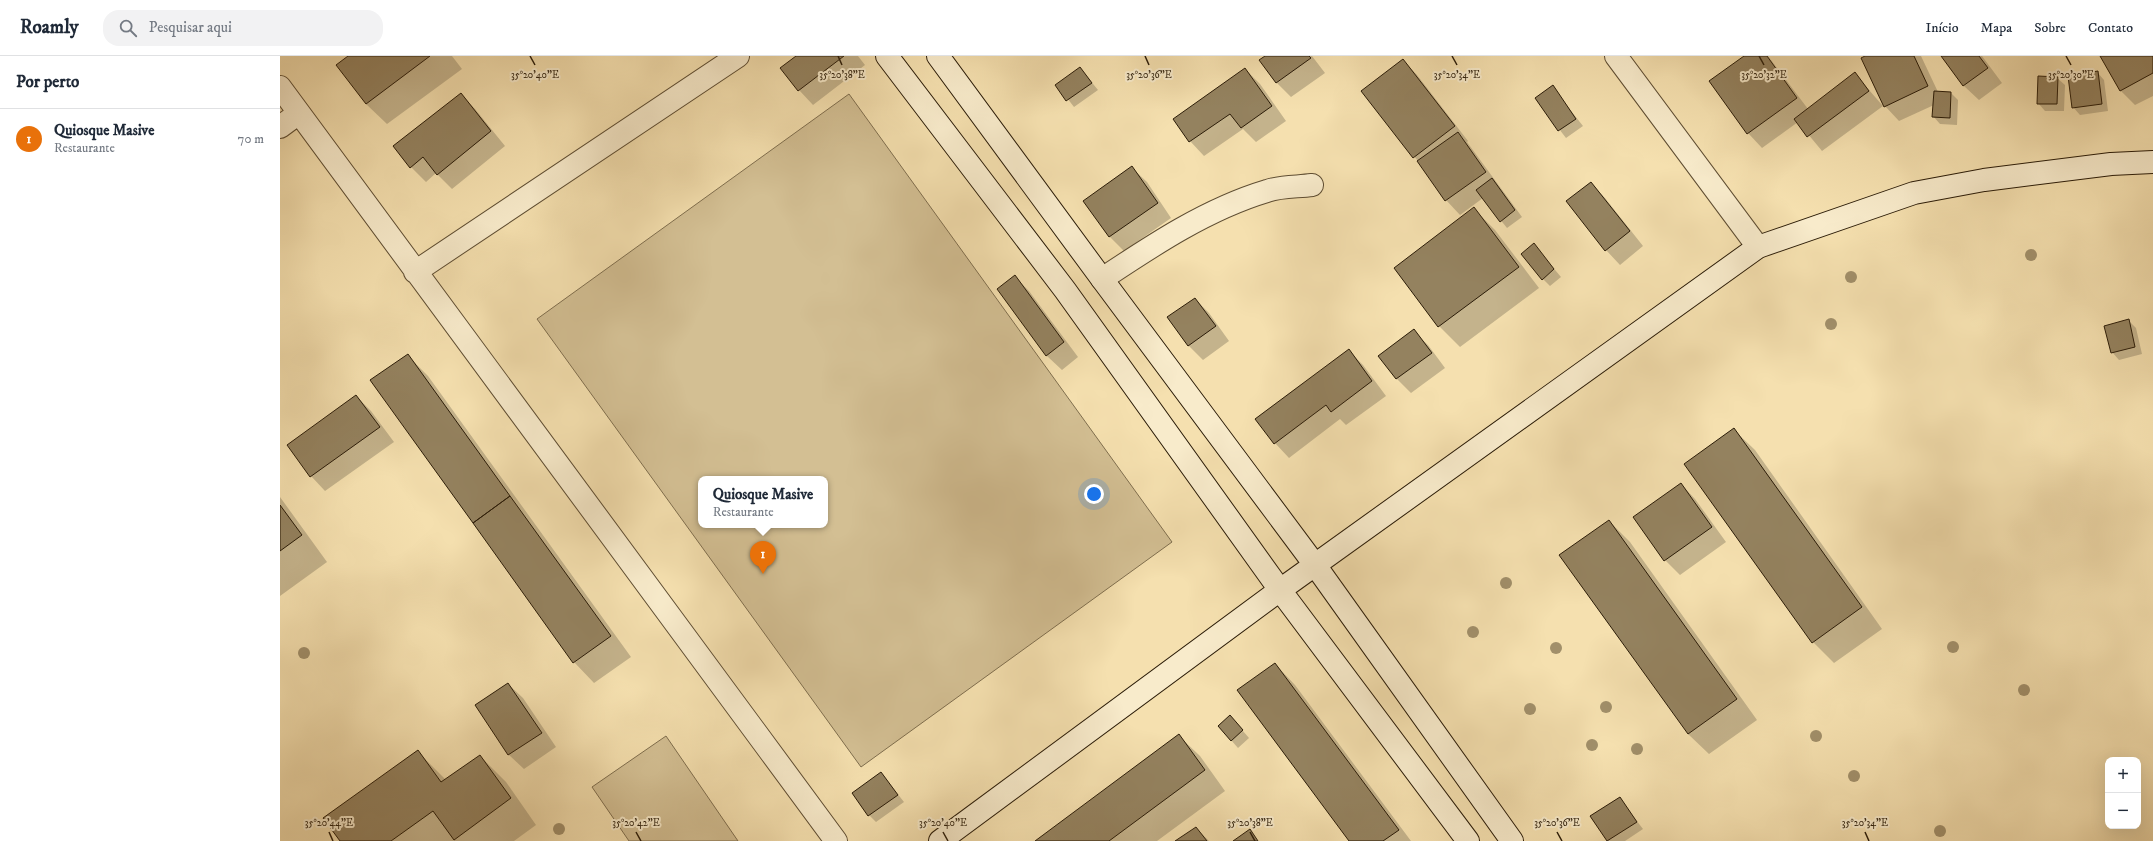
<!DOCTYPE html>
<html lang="pt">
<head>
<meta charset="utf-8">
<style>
  :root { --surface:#fff; --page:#f2f2f3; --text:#1f2937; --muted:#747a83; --line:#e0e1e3; --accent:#8f2418 }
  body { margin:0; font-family:"IM FELL DW Pica",serif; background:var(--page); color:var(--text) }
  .controls { position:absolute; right:12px; bottom:12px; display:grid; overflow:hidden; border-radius:8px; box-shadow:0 4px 16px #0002 }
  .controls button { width:36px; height:36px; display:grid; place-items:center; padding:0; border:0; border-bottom:1px solid var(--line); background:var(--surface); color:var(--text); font:20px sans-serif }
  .you { position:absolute; left:814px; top:438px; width:14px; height:14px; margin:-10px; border:3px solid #fff; border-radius:50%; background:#1a73e8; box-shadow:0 0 0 6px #1a73e833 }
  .badge { display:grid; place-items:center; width:26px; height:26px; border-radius:50%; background:var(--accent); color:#fff; font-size:13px; font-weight:700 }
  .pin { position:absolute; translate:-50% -33px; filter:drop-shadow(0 1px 2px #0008) }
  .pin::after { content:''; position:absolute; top:21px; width:14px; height:12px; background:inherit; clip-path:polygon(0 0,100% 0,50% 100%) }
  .popup { position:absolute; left:418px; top:420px; width:130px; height:52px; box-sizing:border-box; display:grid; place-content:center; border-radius:8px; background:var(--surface); filter:drop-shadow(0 1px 3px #0005); font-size:13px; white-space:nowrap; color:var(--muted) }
  .popup b { font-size:15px; color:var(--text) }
  .popup::after { content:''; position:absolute; left:50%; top:100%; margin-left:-8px; border:8px solid transparent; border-top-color:var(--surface) }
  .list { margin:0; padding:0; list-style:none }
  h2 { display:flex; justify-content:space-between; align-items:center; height:52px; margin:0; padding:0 16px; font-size:17px }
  h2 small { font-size:13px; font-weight:400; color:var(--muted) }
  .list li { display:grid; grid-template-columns:26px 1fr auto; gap:12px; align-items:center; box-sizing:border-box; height:60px; padding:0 16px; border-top:1px solid var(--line) }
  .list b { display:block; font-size:15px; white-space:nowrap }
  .list p { margin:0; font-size:13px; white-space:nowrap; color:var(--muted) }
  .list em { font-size:13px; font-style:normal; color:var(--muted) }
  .icon { flex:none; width:22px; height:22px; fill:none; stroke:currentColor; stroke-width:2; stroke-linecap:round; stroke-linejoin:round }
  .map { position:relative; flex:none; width:1873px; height:785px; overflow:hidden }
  header { display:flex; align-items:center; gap:24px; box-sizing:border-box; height:56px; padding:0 20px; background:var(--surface); border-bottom:1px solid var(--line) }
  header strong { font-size:19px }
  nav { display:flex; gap:22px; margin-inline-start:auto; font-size:14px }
  .search { width:280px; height:36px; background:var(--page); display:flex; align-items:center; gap:10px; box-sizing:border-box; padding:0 14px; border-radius:16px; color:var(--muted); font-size:15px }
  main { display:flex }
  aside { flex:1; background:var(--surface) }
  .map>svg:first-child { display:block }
</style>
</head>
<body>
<header>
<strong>Roamly</strong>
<div class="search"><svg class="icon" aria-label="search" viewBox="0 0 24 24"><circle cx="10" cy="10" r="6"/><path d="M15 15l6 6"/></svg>Pesquisar aqui</div>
<nav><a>Início</a><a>Mapa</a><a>Sobre</a><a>Contato</a></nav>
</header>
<main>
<aside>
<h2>Por perto<small></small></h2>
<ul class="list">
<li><span class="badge" style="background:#e8710a">1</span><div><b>Quiosque Masive</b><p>Restaurante</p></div><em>70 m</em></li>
</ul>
</aside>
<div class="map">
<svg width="1873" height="785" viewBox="0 0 1873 785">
  <rect width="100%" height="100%" fill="#f5e0af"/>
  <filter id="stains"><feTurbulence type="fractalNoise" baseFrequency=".005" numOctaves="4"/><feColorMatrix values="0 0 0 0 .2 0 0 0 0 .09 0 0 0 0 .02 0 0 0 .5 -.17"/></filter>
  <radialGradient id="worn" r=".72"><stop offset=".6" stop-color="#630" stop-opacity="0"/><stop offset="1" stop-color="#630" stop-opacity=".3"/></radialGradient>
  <path fill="#d3bf93" stroke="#7f6e4e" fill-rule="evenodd" d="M569 38 892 486 581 711 257 263ZM421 423H545V469H421Z
    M386 680 458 785H349L312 731Z"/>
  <path fill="#0003" d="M70 0H172L182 13 107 68 86 48Z
    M518 0H578L585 9 533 49 519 34Z
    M987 0H1032L1045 17 1011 41 997 27 981 4Z
    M1466 0H1488L1528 53 1575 18 1603 50 1542 95 1518 66 1482 92 1468 77Z
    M1587 0H1641L1658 36 1671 37 1678 44 1677 69 1660 68 1653 60 1654 49 1619 65 1605 50Z
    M1662 0H1702L1722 27 1699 44 1684 30Z
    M1821 0H1873V40L1855 49 1841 35Z
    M1123 4 1137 19 1188 85 1187 86 1242 161 1227 172 1203 142 1180 159 1166 144 1141 109 1083 35Z
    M800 12 818 34 794 51 777 29Z
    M965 13 980 28 1006 65 976 86 963 73 924 100 910 85Z
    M1817 16 1824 24 1828 55 1800 59 1793 51Z
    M1777 22 1785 29 1784 55H1765L1758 47Z
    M1272 31 1303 70 1286 82 1256 43Z
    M181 38 195 53 225 90 172 133 156 117 146 126 131 111Z
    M852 112 867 126 891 162 844 195 829 180Z
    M1311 127 1325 142 1363 190 1340 209 1326 194Z
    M1194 153 1215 174 1259 232 1180 291 1159 270 1115 212Z
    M1254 189 1281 221 1270 230 1263 223Z
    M735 221 749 235 798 301 782 314 767 300 718 233Z
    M915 243 929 257 949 285 923 304 909 290 889 261Z
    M1848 264 1856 272 1862 298 1839 304 1832 296Z
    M1133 275 1148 289 1165 312 1131 337 1117 323 1100 301Z
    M1069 295 1083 309 1106 340 1066 369 1060 363 1009 402 995 387Z
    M127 299 148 320 351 601 314 627 294 606Z
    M76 340 91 355 114 386 45 435 31 420 8 389Z
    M1454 374 1475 394 1602 573 1554 607 1533 586Z
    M1401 428 1415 443 1446 486 1400 519 1385 504 1354 461Z
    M0 441 47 506 0 540Z
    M1329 465 1350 486 1477 664 1429 698 1408 678Z
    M995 608 1015 629 1131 785H1071Z
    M228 628 243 642 276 691 244 713 229 699 196 649Z
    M957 668 969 682 958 692 951 684Z
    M899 680 920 700 945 735 877 785H756Z
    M138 696 166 724 200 700 226 726 256 769 234 785H61Z
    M601 717 624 746 596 766 589 759Z
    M1339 742 1363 773 1345 785H1328L1311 760Z
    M916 772 929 785H897Z"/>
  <path fill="#94825f" stroke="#2b1c08" d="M68 0H150L86 48 56 9Z
    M516 0H564L518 35 500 12Z
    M985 0H1029L1031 2 996 27 979 4Z
    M1464 0H1487L1517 42 1467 78 1429 25Z
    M1585 0H1634L1648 30 1604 51 1581 2Z
    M1661 0H1699L1708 12 1683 30Z
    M1820 0H1873V17L1840 35Z
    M1123 3 1175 70 1133 102 1081 35Z
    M800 11 812 27 786 45 775 29Z
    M965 12 992 50 961 72 950 58 909 86 893 63Z
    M1818 15 1822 48 1792 52 1788 20Z
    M1575 16 1589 35 1527 81 1514 63Z
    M1758 20 1778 21 1777 48H1757Z
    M1273 29 1296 63 1278 75 1255 42Z
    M1654 35 1671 36 1670 62 1652 61Z
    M181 37 211 75 157 119 143 101 130 112 113 90Z
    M1178 76 1206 116 1165 145 1137 105Z
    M852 110 878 147 829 181 803 145Z
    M1212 122 1235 154 1220 166 1196 134Z
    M1311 126 1350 175 1325 195 1286 145Z
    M1194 151 1239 211 1158 271 1114 212Z
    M1254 187 1274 213 1262 224 1241 198Z
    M735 219 784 286 766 300 717 233Z
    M915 242 936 270 908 290 887 261Z
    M1849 263 1855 291 1831 297 1824 270Z
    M1134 273 1152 297 1116 323 1098 300Z
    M1069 293 1092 325 1051 356 1046 349 994 388 975 363Z
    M128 298 230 440 193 467 90 324Z
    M76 339 100 371 30 421 7 389Z
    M1454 372 1582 551 1532 587 1404 408Z
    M1401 427 1432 471 1384 505 1353 461Z
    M230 440 331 580 293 607 193 467Z
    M0 449 22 479 0 495Z
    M1329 464 1457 643 1408 678 1279 499Z
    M995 607 1119 774 1103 785H1069L957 634Z
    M228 627 262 677 228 699 195 649Z
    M950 659 963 674 951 685 938 670Z
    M899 678 925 714 829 785H755Z
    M138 694 161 726 200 699 231 742 174 784 153 755 111 785H60L43 762Z
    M601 716 618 739 588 760 572 737Z
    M1340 741 1357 766 1327 785 1310 760Z
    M916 771 927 785H895Z
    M970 773 978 785H953Z"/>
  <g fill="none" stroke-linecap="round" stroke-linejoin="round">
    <defs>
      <path id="street" d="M1336 0 1478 191
        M0 31 556 785
        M0 71 19 57
        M135 216 458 0
        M822 223C873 189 927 153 987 135 1001 130 1018 131 1032 129"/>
      <path id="secondary" d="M607 0 785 234 1000 534 1188 785
        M658 0 822 223 1035 509 1232 785
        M660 785 1000 534 1478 191 1634 137 1704 124 1831 108 1873 106"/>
    </defs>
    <use href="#street" stroke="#5e4d32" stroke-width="24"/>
    <use href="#secondary" stroke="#2b1c08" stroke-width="24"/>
    <use href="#street" stroke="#f8ebcb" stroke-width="22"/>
    <use href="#secondary" stroke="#f8ebcb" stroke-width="22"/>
  </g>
  <g fill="#a18f6a">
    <circle cx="1751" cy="199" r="6"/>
    <circle cx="1571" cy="221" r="6"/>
    <circle cx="1551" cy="268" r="6"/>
    <circle cx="1226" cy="527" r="6"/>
    <circle cx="1193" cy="576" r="6"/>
    <circle cx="1673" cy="591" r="6"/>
    <circle cx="1276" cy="592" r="6"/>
    <circle cx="24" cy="597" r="6"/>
    <circle cx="1744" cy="634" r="6"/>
    <circle cx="1326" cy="651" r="6"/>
    <circle cx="1250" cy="653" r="6"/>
    <circle cx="1536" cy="680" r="6"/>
    <circle cx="1312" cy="689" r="6"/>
    <circle cx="1357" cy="693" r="6"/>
    <circle cx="1574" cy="720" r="6"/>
    <circle cx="279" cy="773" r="6"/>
    <circle cx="1660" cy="775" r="6"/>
  </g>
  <path fill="none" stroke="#2b1c08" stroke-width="1.5" d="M250 0 255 9M558 0 562 9M865 0 869 9M1172 0 1177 9M1479 0 1484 9M1786 0 1791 9M49 776 53 785M356 776 361 785M663 776 668 785M970 776 975 785M1277 776 1282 785M1585 776 1589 785"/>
  <g font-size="10" text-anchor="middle" fill="#2b1c08" stroke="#f8ebcb" stroke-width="4" stroke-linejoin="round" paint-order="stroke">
    <text x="255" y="22">35°20'40"E</text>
    <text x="562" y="22">35°20'38"E</text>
    <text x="1177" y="22">35°20'34"E</text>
    <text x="1484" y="22">35°20'32"E</text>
    <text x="869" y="22">35°20'36"E</text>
    <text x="1791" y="22">35°20'30"E</text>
    <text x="49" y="770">35°20'44"E</text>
    <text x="356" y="770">35°20'42"E</text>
    <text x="663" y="770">35°20'40"E</text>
    <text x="970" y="770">35°20'38"E</text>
    <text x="1277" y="770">35°20'36"E</text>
    <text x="1585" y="770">35°20'34"E</text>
  </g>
  <rect width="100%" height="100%" filter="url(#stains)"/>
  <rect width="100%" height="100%" fill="url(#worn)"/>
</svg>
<div class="controls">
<button>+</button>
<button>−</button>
</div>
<div class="you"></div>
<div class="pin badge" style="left:483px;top:518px;background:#e8710a">1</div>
<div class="popup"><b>Quiosque Masive</b>Restaurante</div>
</div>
</main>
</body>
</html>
